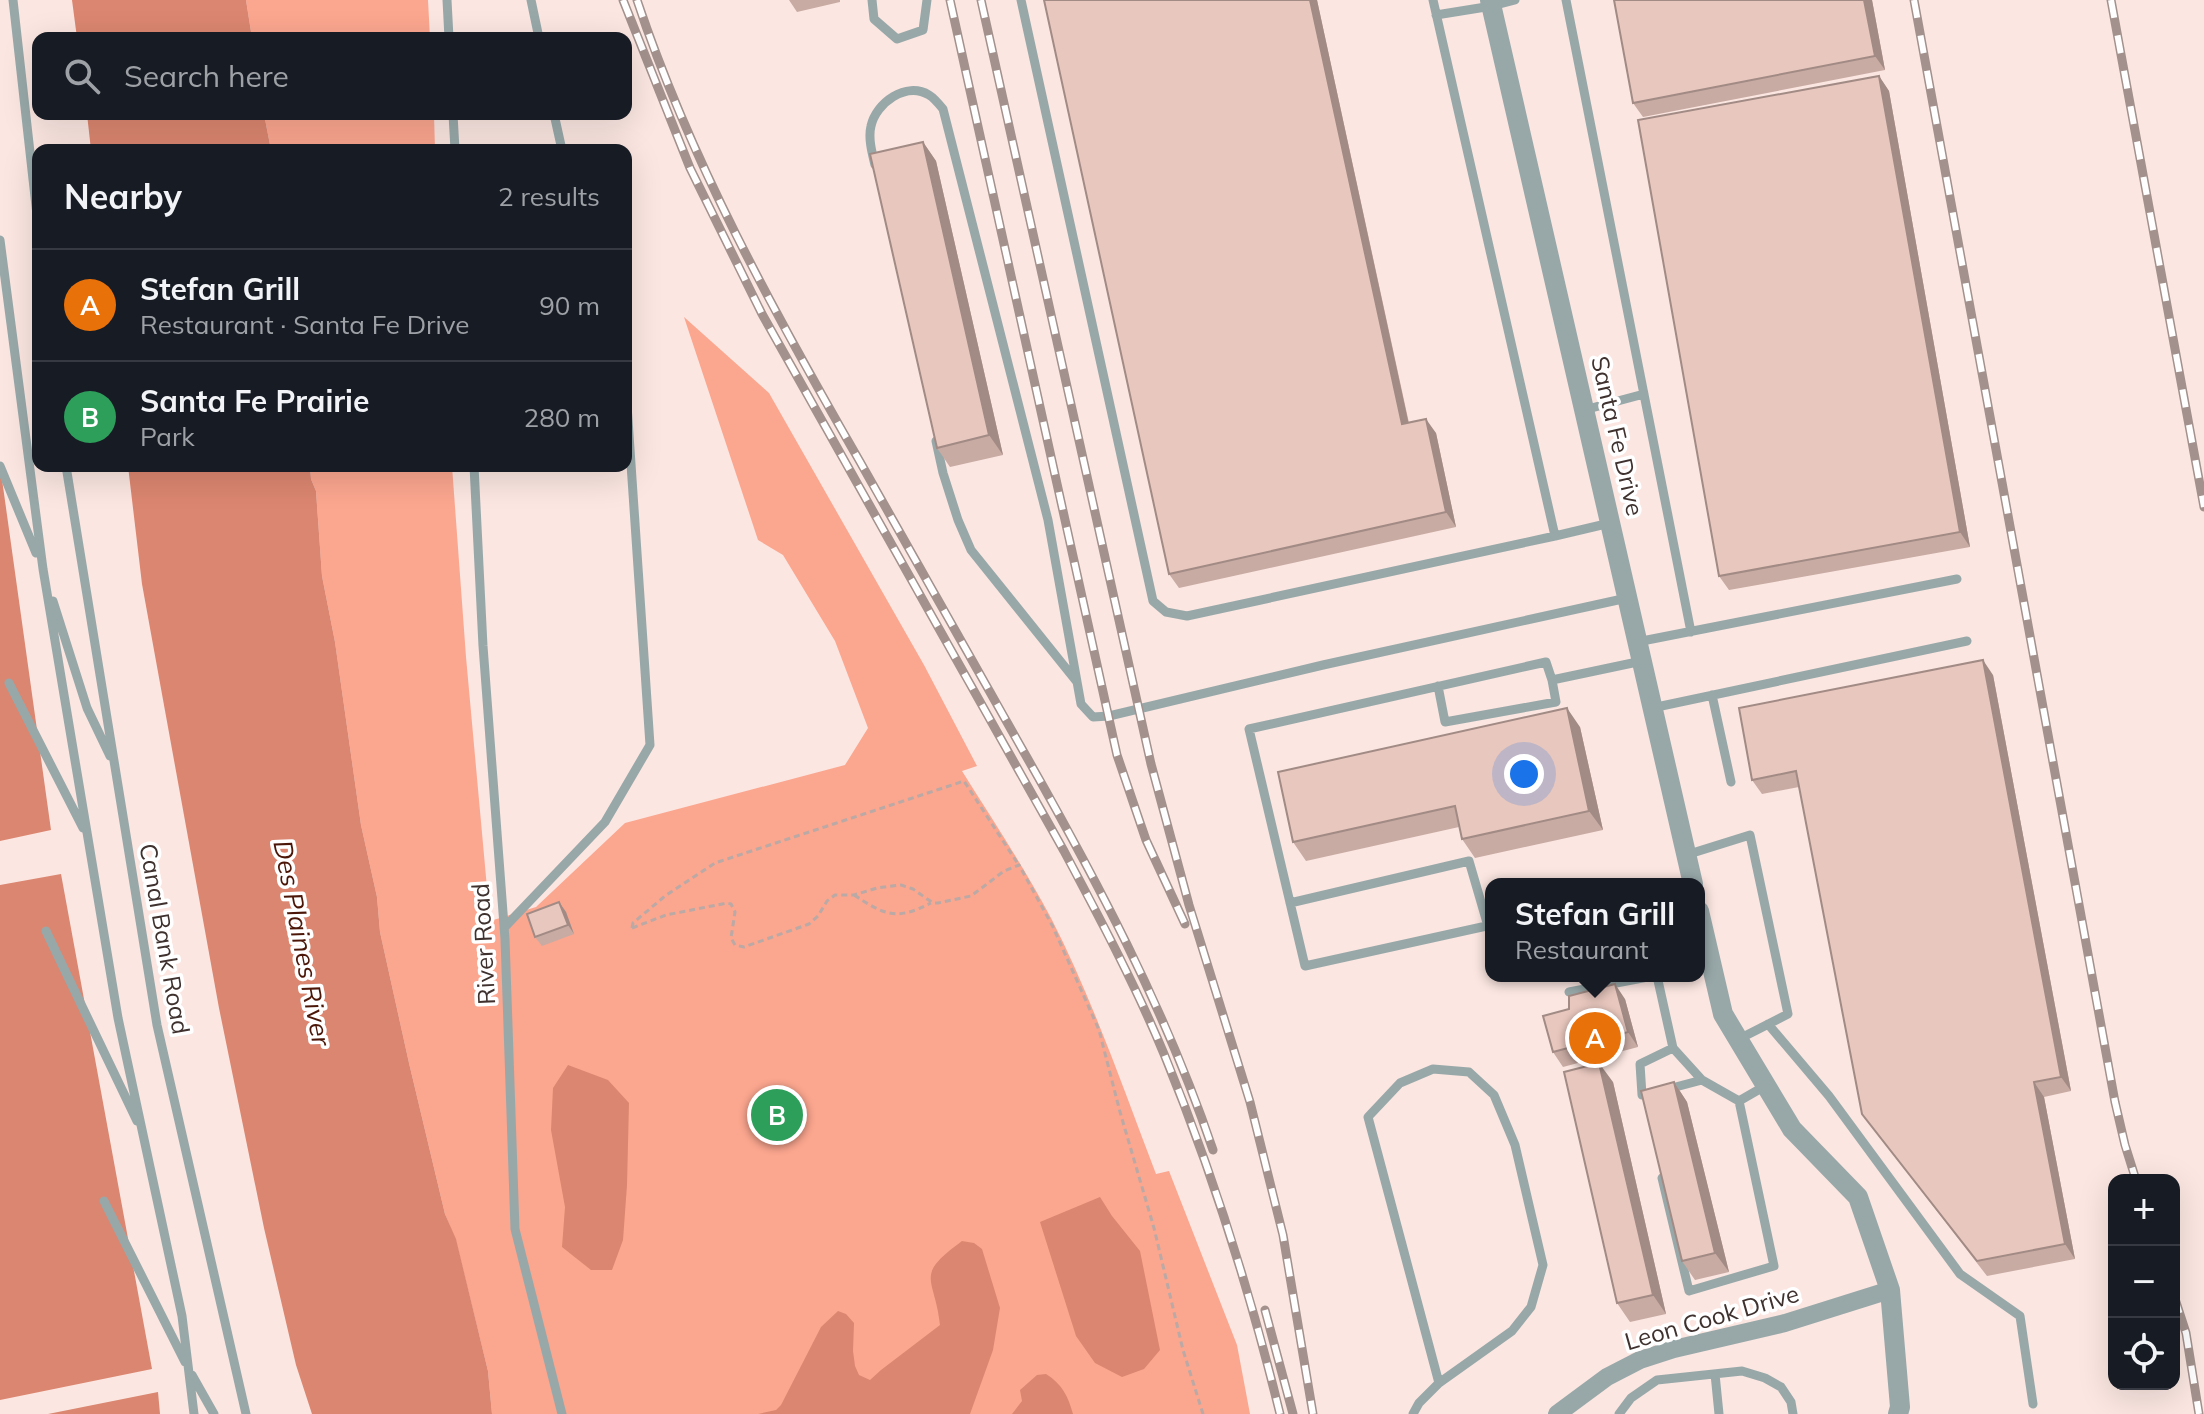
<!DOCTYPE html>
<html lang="en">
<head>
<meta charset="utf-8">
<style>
  :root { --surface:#171b24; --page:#242831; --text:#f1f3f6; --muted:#9ea1a6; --line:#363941; --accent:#0b8043 }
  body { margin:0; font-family:Mulish,sans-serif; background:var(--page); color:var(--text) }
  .controls { position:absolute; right:24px; bottom:24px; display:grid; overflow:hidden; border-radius:16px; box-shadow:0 8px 32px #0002 }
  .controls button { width:72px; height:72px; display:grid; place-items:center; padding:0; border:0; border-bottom:2px solid var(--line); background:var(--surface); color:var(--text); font:40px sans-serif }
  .you { position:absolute; left:1524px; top:774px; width:28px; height:28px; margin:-20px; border:6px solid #fff; border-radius:50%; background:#1a73e8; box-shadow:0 0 0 12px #1a73e833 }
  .badge { display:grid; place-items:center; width:52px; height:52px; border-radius:50%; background:var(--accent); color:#fff; font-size:26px; font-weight:700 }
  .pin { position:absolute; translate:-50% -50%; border:4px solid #fff; box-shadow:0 2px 8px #0006 }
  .popup { position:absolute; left:1485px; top:878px; width:220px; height:104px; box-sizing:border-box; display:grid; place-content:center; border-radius:16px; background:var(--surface); filter:drop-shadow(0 2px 6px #0005); font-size:26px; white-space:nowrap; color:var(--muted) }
  .popup b { font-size:30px; color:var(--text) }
  .popup::after { content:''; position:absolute; left:50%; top:100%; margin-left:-16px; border:16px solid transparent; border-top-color:var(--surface) }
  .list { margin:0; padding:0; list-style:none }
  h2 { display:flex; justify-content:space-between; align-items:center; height:104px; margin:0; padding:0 32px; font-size:34px }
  h2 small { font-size:26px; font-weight:400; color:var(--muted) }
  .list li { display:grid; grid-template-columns:52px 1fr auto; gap:24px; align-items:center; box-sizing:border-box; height:112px; padding:0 32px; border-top:2px solid var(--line) }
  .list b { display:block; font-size:30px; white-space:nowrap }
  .list p { margin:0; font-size:26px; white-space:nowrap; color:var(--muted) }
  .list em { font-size:26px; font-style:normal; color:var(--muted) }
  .icon { flex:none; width:44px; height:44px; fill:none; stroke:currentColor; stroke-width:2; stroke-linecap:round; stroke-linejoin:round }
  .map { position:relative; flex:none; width:2204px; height:1414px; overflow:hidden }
  .search { position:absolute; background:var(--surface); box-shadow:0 8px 32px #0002; left:32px; top:32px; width:600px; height:88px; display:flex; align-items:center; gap:20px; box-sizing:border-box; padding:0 28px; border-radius:16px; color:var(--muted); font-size:30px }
  .panel { position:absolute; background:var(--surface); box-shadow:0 8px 32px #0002; left:32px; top:144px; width:600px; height:328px; border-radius:16px }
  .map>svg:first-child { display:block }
</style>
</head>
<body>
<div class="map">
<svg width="2204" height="1414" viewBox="0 0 2204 1414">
  <rect width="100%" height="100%" fill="#fbe6e1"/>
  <path fill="#fba68f" d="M246 0H428L430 38H252Z
    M264 114H434L435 150H271Z
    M684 317 769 393 924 665 977 766 962 771C992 819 1024 867 1051 918 1093 1000 1123 1088 1156 1174L1169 1171 1237 1345 1250 1414H492L488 1371 456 1241 445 1214 409 1063 380 932 377 897 361 825 335 642 322 576 316 491 311 479 310 466H452L466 657 490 921 536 907 625 823 845 765 868 728 835 641 783 555 758 540Z"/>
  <path fill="#db8670" d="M72 0H246L252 38H77Z
    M87 114H264L271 150H91Z
    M0 465 51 830 0 841Z
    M128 466H310L311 479 316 491 322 576 335 642 361 825 377 897 380 932 409 1063 445 1214 456 1239 488 1371 492 1414H312L296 1365 264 1228 219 1008 142 584Z
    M61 874 152 1369 0 1400V885Z
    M568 1065 608 1080 629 1103 627 1185 623 1240 612 1270H591L562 1247 565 1207 551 1130 553 1088Z
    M1100 1197 1112 1216 1140 1251 1160 1350 1144 1369 1122 1377 1095 1363 1076 1336 1040 1222Z
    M962 1241 974 1243 982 1249 1000 1308 993 1350 970 1414H758L776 1410 781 1405 821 1327 838 1311 846 1314 854 1323 853 1351 855 1366 859 1375 870 1380 881 1370 940 1325C935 1276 913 1277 962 1241Z
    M1046 1374C1062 1384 1068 1396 1073 1414H1012L1022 1401 1020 1390 1037 1375Z
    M158 1392 160 1414H48Z"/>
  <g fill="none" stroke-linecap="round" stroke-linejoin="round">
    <path stroke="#bba9a5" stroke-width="3" stroke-dasharray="6 4" stroke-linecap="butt" d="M854 895C885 915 896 921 931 903
      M632 928 666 915 727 903 731 904 735 912 731 938 735 945 744 947 809 924 818 916 827 901 835 895H854L877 888 901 885 913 889 933 903H938L971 896 1004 871 1019 865 1053 927 1099 1030 1120 1112 1154 1228 1183 1350 1203 1414
      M632 928 633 923 665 896 715 863 964 781 1018 864"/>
    <path stroke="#98a8a9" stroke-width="9" d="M13 0 38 224
      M447 0 449 38
      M531 0 539 38
      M872 0 874 19 897 39 923 30 927 0
      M1021 0 1153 601 1166 612 1187 616 1555 536 1433 0
      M1566 0 1691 632
      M1436 15 1492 6 1515 0
      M453 114 455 150
      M554 114 562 150
      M875 165C872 153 868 138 871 126 876 103 906 81 929 95 934 98 939 104 943 109L1048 520 1081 704 1093 717 1109 716 1323 665 1627 598
      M0 240 43 569 118 1018 182 1316 194 1414
      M1584 410 1644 394
      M936 441 943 473 958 520 971 550 1077 682
      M0 466 36 553
      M66 466 157 1025 246 1414
      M474 466 483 646 505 939 515 1229 562 1414
      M1555 536 1610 523
      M53 601 87 708 110 756
      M1637 642 1957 579
      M9 683 83 828
      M1438 686 1445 722 1556 702 1552 680
      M1712 695 1731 782
      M1652 708 1967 641
      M1686 855 1750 835 1788 1014 1739 1039
      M1290 903 1469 861 1488 926
      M1491 925 1305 966 1249 729 1546 662 1552 680 1642 661
      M504 928 605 822 650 745 626 390
      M46 931 137 1121
      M1657 976 1673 1048 1702 1080 1668 1089
      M1569 992 1653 976
      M1768 1024 1829 1096 1960 1274 2020 1316 2033 1404
      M1702 1080 1739 1101
      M1642 1095 1640 1064 1673 1048
      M1662 1178 1689 1291 1774 1266 1739 1101 1765 1086
      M104 1201 185 1362
      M1715 1374 1719 1414
      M192 1375 214 1414
      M1413 1414 1419 1403 1439 1383 1512 1331 1531 1307 1543 1265 1515 1145 1494 1095 1469 1072 1433 1069 1400 1083 1368 1117 1439 1383
      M1619 1414 1631 1398 1657 1380 1742 1371 1765 1378 1781 1387 1791 1402 1793 1414"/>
    <path stroke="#98a8a9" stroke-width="18" d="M1557 1414 1607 1377 1640 1360 1674 1349 1785 1323 1890 1290"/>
    <path stroke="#98a8a9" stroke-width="20" d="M1490 0 1693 884
      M1699 911 1723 1014 1792 1129 1858 1197 1890 1290 1900 1407 1898 1414"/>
    <defs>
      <path id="rail" d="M623 0 690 168 762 314 1064 851C1099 917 1135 984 1164 1054 1212 1171 1250 1291 1280 1414
        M637 0C691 162 774 312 859 460 913 556 967 651 1021 747 1095 877 1165 1008 1213 1150
        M950 0 1117 755 1146 840 1185 924
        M981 0 1151 764 1189 905 1250 1102 1283 1235 1313 1414
        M1914 0 2115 1102 2125 1145 2136 1180
        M2111 0 2204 507
        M2174 1296 2186 1333 2199 1414
        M1265 1310 1293 1414"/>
    </defs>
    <use href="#rail" stroke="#a2918d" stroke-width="9"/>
    <use href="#rail" stroke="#fff" stroke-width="6" stroke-dasharray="18" stroke-linecap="butt"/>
  </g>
  <path fill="#c8aba3" d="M789 0H840V2L797 12Z
    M1044 0H1317L1409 423 1436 433 1456 527 1179 588 1169 574Z
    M1872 0 1885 70 1643 117 1633 103Z
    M1879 76 1889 91 1970 547 1729 590 1719 576Z
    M923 142 936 161 1003 455 950 467 937 448Z
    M1993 675 2071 1091 2044 1097 2075 1259 1987 1276 1862 1114 1799 787 1762 794 1752 780Z
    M1580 727 1603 830 1475 858 1462 839 1459 827 1306 861 1293 842Z
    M559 902 566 912 574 934 542 946 535 937Z
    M1625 999 1638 1047 1563 1067 1553 1052Z
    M1613 1082 1666 1314 1630 1322 1617 1303Z
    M1674 1082 1687 1102 1729 1272 1695 1280 1682 1261Z"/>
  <path fill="#a28b85" d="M1310 0H1317L1412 439 1402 424Z
    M1864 0H1872L1885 70 1875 56Z
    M1879 76 1889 91 1970 547 1960 532Z
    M923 142 936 161 1003 455 989 435Z
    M1426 419 1436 433 1456 527 1446 512Z
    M1983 660 1993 675 2071 1091 2061 1077Z
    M1567 708 1580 727 1603 830 1589 811Z
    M559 902 566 912 574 934 568 925Z
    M1615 984 1625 999 1638 1047 1628 1032Z
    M1599 1063 1613 1082 1666 1314 1653 1295Z
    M1674 1082 1687 1102 1729 1272 1715 1253Z
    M2034 1082 2044 1097 2075 1259 2065 1244Z"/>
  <path fill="#e8c7be" stroke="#a28b85" stroke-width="2" d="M1044 0H1310L1402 424 1426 419 1446 512 1169 574Z
    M1614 0H1864L1875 56 1633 103Z
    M1879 76 1960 532 1719 576 1638 120Z
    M923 142 989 435 937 448 870 154Z
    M1983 660 2061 1077 2034 1082 2065 1244 1977 1261 1862 1114 1796 771 1752 780 1739 708Z
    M1567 708 1589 811 1462 839 1455 806 1293 842 1278 772Z
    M559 902 568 925 535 937 527 914Z
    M1615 984 1628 1032 1553 1052 1543 1016 1569 1009V996Z
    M1599 1063 1653 1295 1617 1303 1564 1072Z
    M1674 1082 1715 1253 1682 1261 1641 1091Z"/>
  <g text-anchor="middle" stroke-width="7" stroke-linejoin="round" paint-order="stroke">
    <g font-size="24" fill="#3e312e" stroke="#fff">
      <text transform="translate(1617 436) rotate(77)" y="8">Santa Fe Drive</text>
      <text transform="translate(164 939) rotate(80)" y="8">Canal Bank Road</text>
      <text transform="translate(484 944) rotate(-93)" y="8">River Road</text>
      <text transform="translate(1712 1318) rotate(-16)" y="8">Leon Cook Drive</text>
    </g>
    <g font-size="26" font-style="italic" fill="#4b1608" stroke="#fff">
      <text transform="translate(302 943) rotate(79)" y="9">Des Plaines River</text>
    </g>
  </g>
</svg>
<div class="controls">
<button>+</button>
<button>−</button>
<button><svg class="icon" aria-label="locate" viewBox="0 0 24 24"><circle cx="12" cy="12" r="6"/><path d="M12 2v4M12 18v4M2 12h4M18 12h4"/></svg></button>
</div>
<div class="you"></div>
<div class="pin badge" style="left:1595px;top:1038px;background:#e8710a">A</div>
<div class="popup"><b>Stefan Grill</b>Restaurant</div>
<div class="pin badge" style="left:777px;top:1115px;background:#2e9e5b">B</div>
<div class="search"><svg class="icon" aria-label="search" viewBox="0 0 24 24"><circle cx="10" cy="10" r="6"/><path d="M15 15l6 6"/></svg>Search here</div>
<section class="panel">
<h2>Nearby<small>2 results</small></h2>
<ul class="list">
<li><span class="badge" style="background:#e8710a">A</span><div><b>Stefan Grill</b><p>Restaurant · Santa Fe Drive</p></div><em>90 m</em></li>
<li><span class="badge" style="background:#2e9e5b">B</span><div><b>Santa Fe Prairie</b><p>Park</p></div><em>280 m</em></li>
</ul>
</section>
</div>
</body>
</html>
